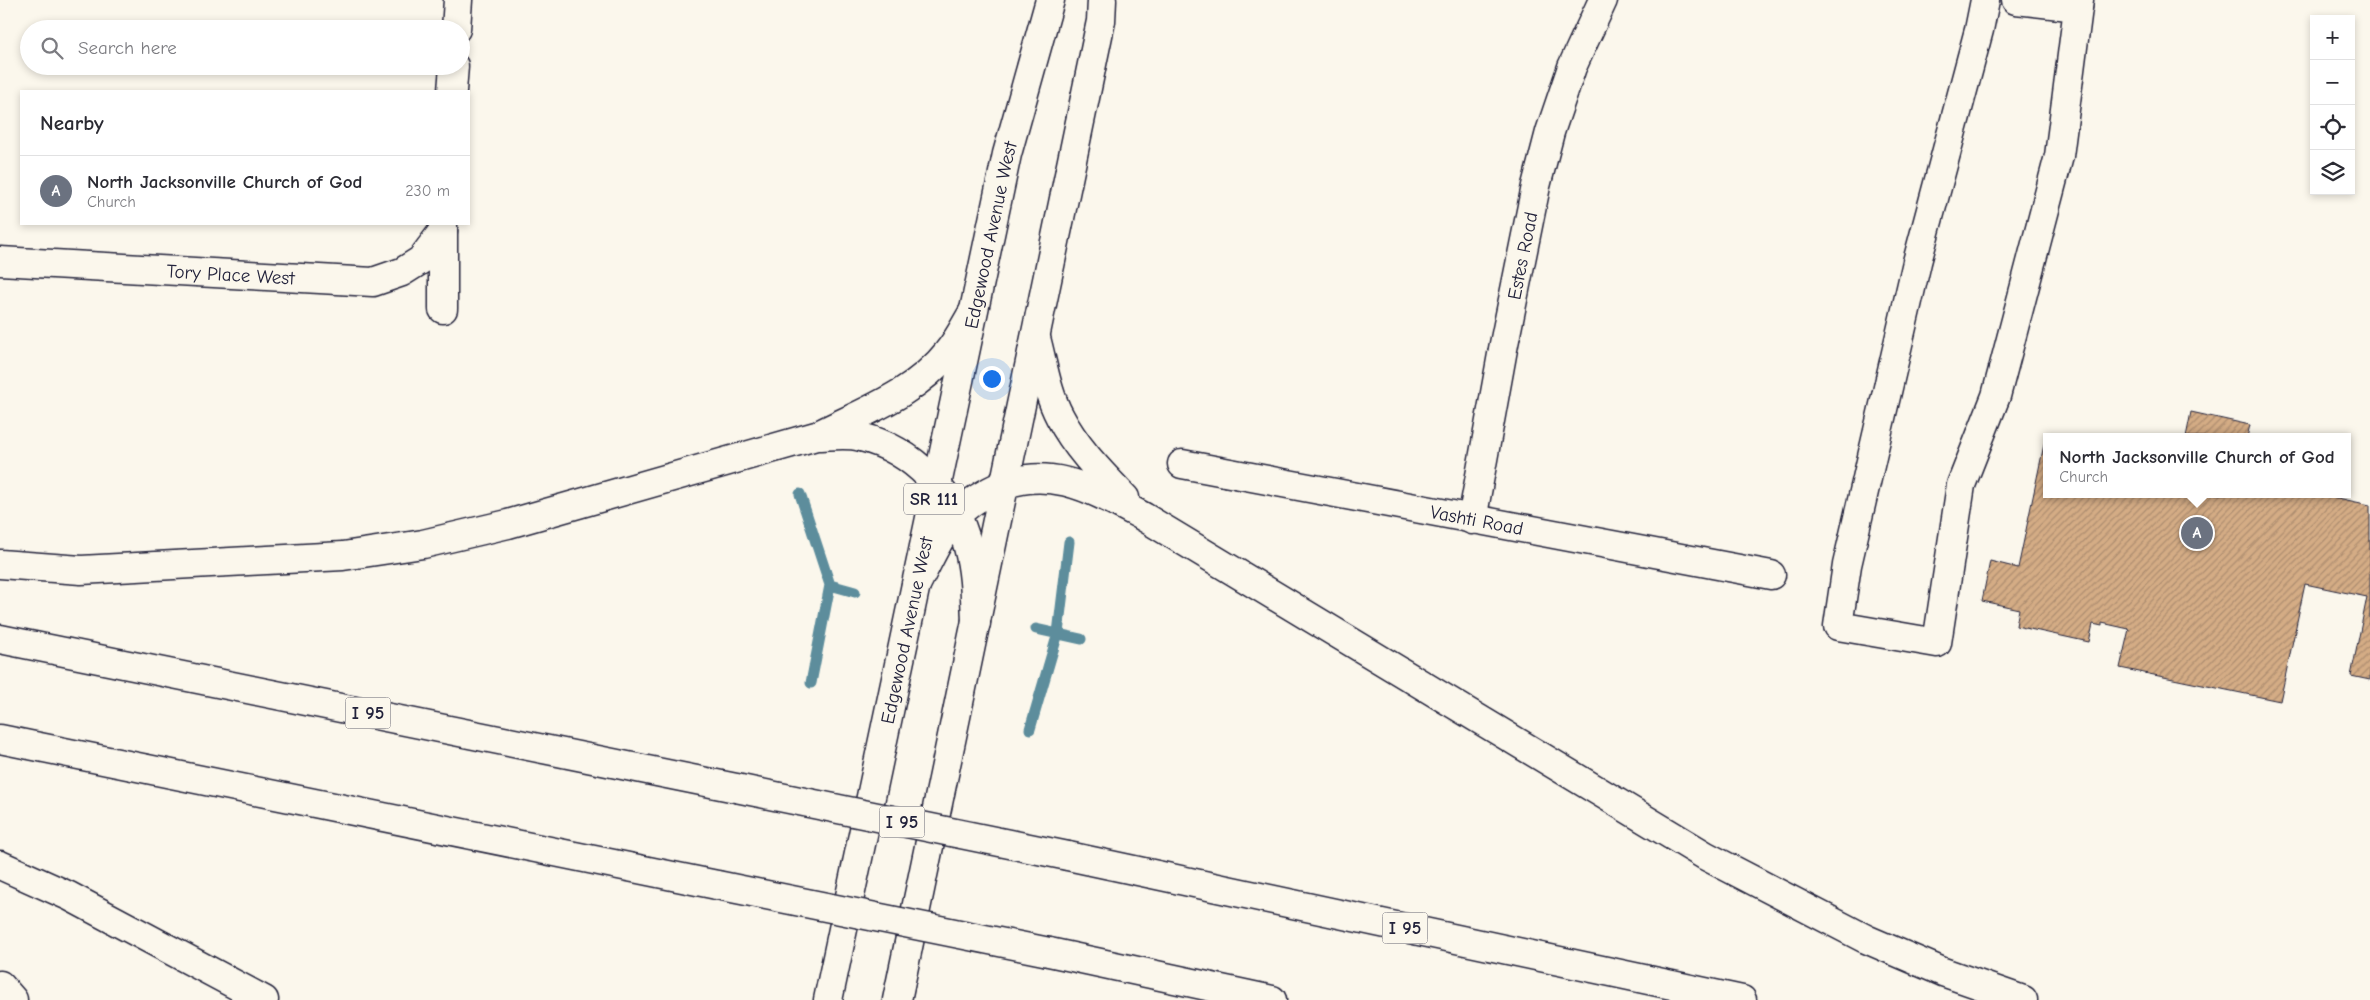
<!DOCTYPE html>
<html lang="en">
<head>
<meta charset="utf-8">
<style>
  :root { --surface:#fff; --page:#f2f2f3; --text:#2b2b33; --muted:#7c7c81; --line:#e1e1e2; --accent:#0b8043 }
  body { margin:0; font-family:"Comic Neue",sans-serif; background:var(--page); color:var(--text) }
  .controls { position:absolute; right:15px; top:15px; display:grid; overflow:hidden; border-radius:0px; box-shadow:0 2px 8px #0003 }
  .controls button { width:45px; height:45px; display:grid; place-items:center; padding:0; border:0; border-bottom:1px solid var(--line); background:var(--surface); color:var(--text); font:25px sans-serif }
  .you { position:absolute; left:991px; top:378px; width:18px; height:18px; margin:-12px; border:4px solid #fff; border-radius:50%; background:#1a73e8; box-shadow:0 0 0 8px #1a73e833 }
  .badge { display:grid; place-items:center; width:32px; height:32px; border-radius:50%; background:var(--accent); color:#fff; font-size:16px; font-weight:700 }
  .pin { position:absolute; translate:-50% -50%; border:2px solid #fff; box-shadow:0 1px 5px #0006 }
  .popup { position:absolute; left:2043px; top:433px; width:308px; height:65px; box-sizing:border-box; display:grid; place-content:center; border-radius:0px; background:var(--surface); filter:drop-shadow(0 1px 4px #0005); font-size:16px; white-space:nowrap; color:var(--muted) }
  .popup b { font-size:19px; color:var(--text) }
  .popup::after { content:''; position:absolute; left:50%; top:100%; margin-left:-10px; border:10px solid transparent; border-top-color:var(--surface) }
  .list { margin:0; padding:0; list-style:none }
  h2 { display:flex; justify-content:space-between; align-items:center; height:65px; margin:0; padding:0 20px; font-size:21px }
  h2 small { font-size:16px; font-weight:400; color:var(--muted) }
  .list li { display:grid; grid-template-columns:32px 1fr auto; gap:15px; align-items:center; box-sizing:border-box; height:70px; padding:0 20px; border-top:1px solid var(--line) }
  .list b { display:block; font-size:19px; white-space:nowrap }
  .list p { margin:0; font-size:16px; white-space:nowrap; color:var(--muted) }
  .list em { font-size:16px; font-style:normal; color:var(--muted) }
  .icon { flex:none; width:28px; height:28px; fill:none; stroke:currentColor; stroke-width:2; stroke-linecap:round; stroke-linejoin:round }
  .map { position:relative; flex:none; width:2370px; height:1000px; overflow:hidden }
  .search { position:absolute; background:var(--surface); box-shadow:0 2px 8px #0003; left:20px; top:20px; width:450px; height:55px; display:flex; align-items:center; gap:12px; box-sizing:border-box; padding:0 18px; border-radius:28px; color:var(--muted); font-size:19px }
  .panel { position:absolute; background:var(--surface); box-shadow:0 2px 8px #0003; left:20px; top:90px; width:450px; height:135px; border-radius:0px }
  .map>svg:first-child { display:block }
</style>
</head>
<body>
<div class="map">
<svg width="2370" height="1000" viewBox="0 0 2370 1000">
  <defs>
    <pattern id="building-hatch" width="6" height="6" patternUnits="userSpaceOnUse" patternTransform="scale(1.25)"><rect width="6" height="6" fill="#d4ac85"/><path d="M-1 1l2-2M0 6l6-6M5 7l2-2" fill="none" stroke="#ac8c6e"/></pattern>
  </defs>
  <rect width="100%" height="100%" fill="#fbf7ec"/>
  <filter id="ink" filterUnits="userSpaceOnUse"><feTurbulence type="fractalNoise" baseFrequency=".02" numOctaves="2"/><feDisplacementMap in="SourceGraphic" scale="10" xChannelSelector="R" yChannelSelector="G"/><feConvolveMatrix kernelMatrix="1 2 1 2 8 2 1 2 1" color-interpolation-filters="sRGB"/></filter>
  <g filter="url(#ink)">
    <g fill="none" stroke-linecap="round" stroke-linejoin="round">
      <path stroke="#5d8d9c" stroke-width="11" d="M800 494 830 585 811 683
        M830 585 855 592
        M1036 629 1081 639
        M1030 729 1058 633 1069 542"/>
    </g>
    <path fill="url(#building-hatch)" stroke="#22223b" d="M2191 412 2250 425 2247 437H2186Z
      M2045 440H2047V494H2319L2370 505V680L2351 676 2367 597 2305 584 2280 701 2120 668 2129 629 2102 623V626L2093 624 2089 642 2016 626 2019 609 1982 601 1990 561 2018 568Z"/>
    <g fill="none" stroke-linecap="round" stroke-linejoin="round">
      <defs>
        <g id="minor">
          <path d="M1985 0 1979 30 1917 262 1847 565 1838 626 1937 643 1961 485 1996 396 2059 156 2079 0"/>
          <path d="M2016 0 2078 7"/>
          <path d="M456 29 458 0"/>
          <path d="M452 91 454 66"/>
          <path d="M443 225V309"/>
          <path id="s1" d="M0 261 373 282 402 272 421 260 443 231"/>
          <path id="s2" d="M1182 464 1771 575"/>
          <path id="s3" d="M1472 520 1503 349 1536 186 1550 132 1572 67 1603 0"/>
          <path d="M0 985 13 1000"/>
        </g>
        <g id="major">
          <path id="s4" d="M828 1000 1007 154 1050 0"/>
          <path d="M897 1000 1101 21 1102 0"/>
        </g>
        <path id="highway" d="M1036 338C1043 364 1047 393 1060 417 1076 448 1101 473 1125 498
          M822 433C866 411 917 392 948 352 958 340 965 325 973 312
          M0 564 81 570 343 556 423 544 508 524 816 436C830 436 848 433 861 437 914 450 955 494 968 547 975 572 975 597 976 623
          M916 585C928 562 939 536 956 516 965 506 979 497 990 491 1046 461 1094 490 1144 517L1706 856 1866 939 1943 972 2023 1000
          M0 639 736 788
          M0 739 717 885
          M1068 856 1742 1000
          M0 865 69 896 264 1000
          M1049 952 1272 1000"/>
      </defs>
      <use href="#minor" stroke="#22223b" stroke-width="31"/>
      <use href="#major" stroke="#22223b" stroke-width="31"/>
      <use href="#highway" stroke="#22223b" stroke-width="31"/>
      <use href="#minor" stroke="#fbf7ec" stroke-width="28"/>
      <use href="#major" stroke="#fbf7ec" stroke-width="28"/>
      <use href="#highway" stroke="#fbf7ec" stroke-width="28"/>
      <defs>
        <path id="highway-bridge" d="M736 788 1068 856
          M717 885 1049 952"/>
      </defs>
      <use href="#highway-bridge" stroke="#22223b" stroke-width="31" stroke-linecap="butt"/>
      <use href="#highway-bridge" stroke="#fbf7ec" stroke-width="28"/>
    </g>
  </g>
  <g text-anchor="middle" stroke-width="4" stroke-linejoin="round" paint-order="stroke">
    <g fill="#fbf7ec" stroke="#636270" stroke-width="1">
      <rect x="904" y="483.5" width="60" height="31" rx="4"/>
      <rect x="345.5" y="697.5" width="45" height="31" rx="4"/>
      <rect x="879.5" y="806.5" width="45" height="31" rx="4"/>
      <rect x="1382.5" y="912.5" width="45" height="31" rx="4"/>
    </g>
    <g font-size="18" font-weight="bold" fill="#22223b">
      <text x="934" y="505">SR 111</text>
      <text x="368" y="719">I 95</text>
      <text x="902" y="828">I 95</text>
      <text x="1405" y="934">I 95</text>
    </g>
    <g font-size="19" fill="#22223b" stroke="#fbf7ec">
      <text dy="7" stroke="none"><textPath href="#s4" startOffset="782">Edgewood Avenue West</textPath></text>
      <text dy="7" stroke="none"><textPath href="#s3" startOffset="269">Estes Road</textPath></text>
      <text dy="7" stroke="none"><textPath href="#s1" startOffset="231">Tory Place West</textPath></text>
      <text dy="7" stroke="none"><textPath href="#s2" startOffset="300">Vashti Road</textPath></text>
      <text dy="7" stroke="none"><textPath href="#s4" startOffset="378">Edgewood Avenue West</textPath></text>
    </g>
  </g>
</svg>
<div class="controls">
<button>+</button>
<button>−</button>
<button><svg class="icon" aria-label="locate" viewBox="0 0 24 24"><circle cx="12" cy="12" r="6"/><path d="M12 2v4M12 18v4M2 12h4M18 12h4"/></svg></button>
<button><svg class="icon" aria-label="layers" viewBox="0 0 24 24"><path d="M12 4l9 5-9 5-9-5zM3 14l9 5 9-5"/></svg></button>
</div>
<div class="you"></div>
<div class="pin badge" style="left:2197px;top:533px;background:#6b7280">A</div>
<div class="popup"><b>North Jacksonville Church of God</b>Church</div>
<div class="search"><svg class="icon" aria-label="search" viewBox="0 0 24 24"><circle cx="10" cy="10" r="6"/><path d="M15 15l6 6"/></svg>Search here</div>
<section class="panel">
<h2>Nearby<small></small></h2>
<ul class="list">
<li><span class="badge" style="background:#6b7280">A</span><div><b>North Jacksonville Church of God</b><p>Church</p></div><em>230 m</em></li>
</ul>
</section>
</div>
</body>
</html>
